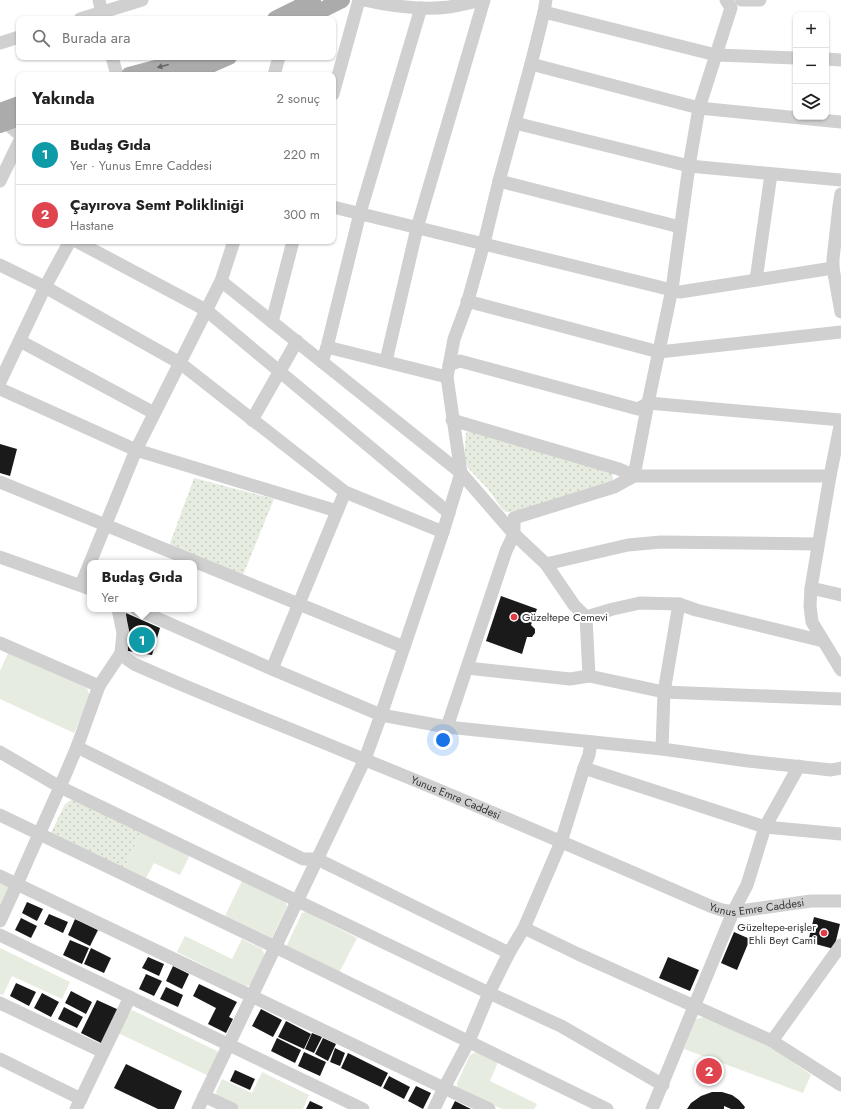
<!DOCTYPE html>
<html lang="tr">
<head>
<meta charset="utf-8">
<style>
  :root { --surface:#fff; --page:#f6f6f6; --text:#222; --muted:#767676; --line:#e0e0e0; --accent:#e63946 }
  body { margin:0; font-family:Jost,sans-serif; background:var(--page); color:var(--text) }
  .controls { position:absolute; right:12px; top:12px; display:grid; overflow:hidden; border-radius:8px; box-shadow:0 1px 3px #0004 }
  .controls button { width:36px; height:36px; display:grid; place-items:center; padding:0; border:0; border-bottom:1px solid var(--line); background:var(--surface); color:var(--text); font:20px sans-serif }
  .you { position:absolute; left:443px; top:740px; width:14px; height:14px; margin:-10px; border:3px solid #fff; border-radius:50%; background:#1a73e8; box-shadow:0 0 0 6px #1a73e833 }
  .badge { display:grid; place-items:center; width:26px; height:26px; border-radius:50%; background:var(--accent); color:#fff; font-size:13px; font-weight:700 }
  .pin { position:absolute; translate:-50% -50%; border:2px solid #fff; box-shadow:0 1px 4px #0006 }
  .popup { position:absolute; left:87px; top:560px; width:110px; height:52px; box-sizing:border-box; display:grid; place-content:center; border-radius:8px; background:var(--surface); filter:drop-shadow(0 1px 3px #0005); font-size:13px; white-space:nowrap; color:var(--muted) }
  .popup b { font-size:15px; color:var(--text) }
  .popup::after { content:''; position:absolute; left:50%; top:100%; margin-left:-8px; border:8px solid transparent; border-top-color:var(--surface) }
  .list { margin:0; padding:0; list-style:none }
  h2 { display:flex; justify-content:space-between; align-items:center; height:52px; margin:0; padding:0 16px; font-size:17px }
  h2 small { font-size:13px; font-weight:400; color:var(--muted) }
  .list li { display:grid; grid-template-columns:26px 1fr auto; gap:12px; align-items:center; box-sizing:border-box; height:60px; padding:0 16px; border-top:1px solid var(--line) }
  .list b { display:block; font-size:15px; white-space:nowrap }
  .list p { margin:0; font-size:13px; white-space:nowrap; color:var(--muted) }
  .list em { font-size:13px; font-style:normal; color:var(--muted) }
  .icon { flex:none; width:22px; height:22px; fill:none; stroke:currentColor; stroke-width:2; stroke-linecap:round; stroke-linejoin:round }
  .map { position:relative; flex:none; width:841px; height:1109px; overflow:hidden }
  .search { position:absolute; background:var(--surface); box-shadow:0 1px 3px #0004; left:16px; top:16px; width:320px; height:44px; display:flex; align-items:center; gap:10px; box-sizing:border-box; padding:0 14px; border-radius:8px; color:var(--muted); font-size:15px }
  .panel { position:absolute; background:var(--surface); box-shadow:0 1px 3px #0004; left:16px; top:72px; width:320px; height:172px; border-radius:8px }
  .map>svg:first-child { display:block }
</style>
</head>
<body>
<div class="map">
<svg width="841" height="1109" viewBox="0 0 841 1109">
  <defs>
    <pattern id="park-dots" width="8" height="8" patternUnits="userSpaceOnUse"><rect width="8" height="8" fill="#e6ecdf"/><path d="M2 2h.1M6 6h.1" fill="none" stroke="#c6cbc0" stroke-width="1.8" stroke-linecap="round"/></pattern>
  </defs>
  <rect width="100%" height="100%" fill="#fff"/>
  <path fill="#e6ecdf" d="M8 653 87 688 90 696 74 733 0 699V671Z
    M141 832 190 855 180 875 154 863 145 880 123 870Z
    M0 881 7 884 10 889 0 909Z
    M242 881 285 902 287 906 272 938 268 939 224 918Z
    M306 912 357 938 339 973 289 950 287 945 302 913Z
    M185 936 232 959 242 939 262 949 265 955 251 985 245 986 177 952Z
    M0 948 70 982 62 999 12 976 3 995 0 994Z
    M132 1010 217 1051 219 1055 209 1076 118 1033 129 1012Z
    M705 1017 777 1051 811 1075 803 1093 684 1049 696 1019Z
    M476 1052 498 1062 490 1081 537 1104 534 1109H502L457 1088V1083L470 1055Z
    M262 1072 309 1095 303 1109H241L218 1098 216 1092 222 1079 252 1093Z"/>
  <path fill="url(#park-dots)" d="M470 431 612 471 613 477V481L512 512H506L502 509 488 489 468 468 464 459 466 433Z
    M194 478 274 499 243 575 169 546Z
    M73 799 141 832 123 870 50 835 65 804Z"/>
  <path fill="#1a1a1a" d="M0 444 17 449 10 476 0 473Z
    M501 596 537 609 531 625 535 629V633L532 637H527L522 654 486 641Z
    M126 613 160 628 152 655 128 651Z
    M27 902 43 909 37 921 22 913Z
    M49 914 68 922 63 933 44 924Z
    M814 917 840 924 834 949 808 942Z
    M21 918 37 926 31 938 15 930Z
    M75 919 98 930 90 946 68 935Z
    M734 932 750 939 737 970 721 963Z
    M70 940 89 948 82 964 63 955Z
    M91 948 111 958 104 973 84 964Z
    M148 957 164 964 159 976 142 968Z
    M668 957 699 970 690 991 659 978Z
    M173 966 189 974 182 989 166 981Z
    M146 974 162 981 154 996 139 989Z
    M16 983 36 992 29 1006 10 996Z
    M199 984 237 1002 229 1017 233 1019 226 1033 208 1024 216 1008 193 996Z
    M166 987 183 995 178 1007 160 999Z
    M71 991 92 1002 86 1014 65 1003Z
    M42 993 59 1002 51 1017 34 1008Z
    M97 1000 119 1010 103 1044 81 1033Z
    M64 1007 83 1017 77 1028 58 1019Z
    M261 1009 282 1020 273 1037 252 1026Z
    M286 1021 311 1034 304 1049 278 1037Z
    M312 1033 322 1037 314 1053 305 1049Z
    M277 1038 301 1050 295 1063 271 1051Z
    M323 1038 336 1044 328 1061 315 1054Z
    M335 1048 345 1053 340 1066 330 1062Z
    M304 1052 326 1062 320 1076 298 1066Z
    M348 1053 388 1073 381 1087 341 1068Z
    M126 1064 182 1091 174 1109H158L114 1088Z
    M235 1070 255 1079 250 1090 230 1081Z
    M389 1076 410 1087 404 1099 383 1088Z
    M416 1086 431 1093 423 1109 408 1101Z
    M712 1092H722L732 1095 739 1100 745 1107 744 1109H731L724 1106V1109H687L691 1103 701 1096Z
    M310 1101 323 1107 322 1109H306Z
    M455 1101 471 1109H451Z"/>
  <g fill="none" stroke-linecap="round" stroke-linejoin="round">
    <g stroke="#d0d0d0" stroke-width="13">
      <path d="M99 0 103 19"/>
      <path d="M364 0C390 6 423 10 449 7 461 5 472 2 483 0"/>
      <path d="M741 0H760"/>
      <path d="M544 12 716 55 796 58"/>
      <path d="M80 19 142 0"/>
      <path d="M0 43 19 37"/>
      <path d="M112 57 117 75"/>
      <path d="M826 59 841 60"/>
      <path d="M531 64 699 108 841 122"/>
      <path d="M274 75 279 57"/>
      <path d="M333 94 359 0"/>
      <path d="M6 123 19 134"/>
      <path d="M515 123 689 166 841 180"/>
      <path d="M0 181 19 142"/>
      <path d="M499 181 680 227"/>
      <path d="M841 194 839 206 833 259V268L841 312"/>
      <path d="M333 207 680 292 833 268"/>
      <path d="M76 241 206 310 449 513"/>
      <path d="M0 265 45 287 180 363 345 492 443 532"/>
      <path d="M756 280 771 174"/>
      <path d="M221 281 461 473 514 534 546 564 574 605 586 617 589 676"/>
      <path d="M467 301 659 352 841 332"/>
      <path d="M272 322 293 241"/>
      <path d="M20 341 154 413"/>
      <path d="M327 347 447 377"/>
      <path d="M386 361 417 228 484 0"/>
      <path d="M322 362 327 347 360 213 421 8"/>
      <path d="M449 365 460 361 638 409 648 403 841 420"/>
      <path d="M0 382 45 287 70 241"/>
      <path d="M0 389 136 450 337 511"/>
      <path d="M252 420 297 341"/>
      <path d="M452 420 619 469 634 476H830"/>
      <path d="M841 421 830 476 811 588 810 606 812 622 841 670"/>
      <path d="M0 482 404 647"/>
      <path d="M0 557 90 589"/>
      <path d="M546 564 628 545 661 542 818 544"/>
      <path d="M81 585 136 450 221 281 234 241"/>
      <path d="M811 588 841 595"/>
      <path id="s1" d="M118 609 123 633 121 653 127 659 134 664C210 698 287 727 363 759 480 806 595 856 710 906L722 910 733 912 811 901H841"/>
      <path d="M136 609 272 669 381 715 447 727 662 749 748 761 831 770 841 768"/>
      <path d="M586 617 613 609 640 603 679 604 696 610 823 641"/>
      <path d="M0 643 99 686"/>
      <path d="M467 668 570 679 589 676 664 692 841 699"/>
      <path d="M272 669 345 492"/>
      <path d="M447 727 506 551 514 534V518L614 487 634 476 648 403 672 289 689 166 699 108 731 8 726 0"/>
      <path d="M77 747 303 859H317L509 953"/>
      <path d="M662 749 664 692 679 604"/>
      <path d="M0 752 60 787 489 993 561 1026 663 1085"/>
      <path d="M584 768 765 827 841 834"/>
      <path d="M0 815 275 947 607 1109"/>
      <path d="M0 876 444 1088 489 1109"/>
      <path d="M0 921 17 884 60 787 77 747 99 686 121 653"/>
      <path d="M524 928 578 954 772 1041 841 1085"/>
      <path d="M0 935 363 1109"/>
      <path d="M0 1003 103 1052"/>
      <path d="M772 1041 841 945"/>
      <path d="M0 1059 81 1099"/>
      <path d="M204 1096 232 1109"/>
      <path d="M76 1109 130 997"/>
      <path d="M198 1109 365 759 381 715 443 532 461 473 447 377 454 339 467 304 484 243 499 181 531 64 544 12 546 0"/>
      <path d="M434 1109 444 1088 469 1041 489 993 509 953 524 928 561 842 584 768 589 755 591 742"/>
      <path d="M652 1109 733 912 747 885 765 827 799 766"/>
    </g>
    <path stroke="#ababab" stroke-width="16" d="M275 19 313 0
      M304 19 342 0
      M129 75 197 57
      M180 75 204 68 229 57
      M0 111 19 104
      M0 125 19 118"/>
  </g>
  <defs><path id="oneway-solid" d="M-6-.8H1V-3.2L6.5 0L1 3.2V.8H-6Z"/></defs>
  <use fill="#636363" href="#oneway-solid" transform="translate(163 66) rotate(165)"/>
  <g fill="#e63946" stroke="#fff" stroke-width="1.5">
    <circle cx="514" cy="617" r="4"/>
    <circle cx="824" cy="933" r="4"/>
  </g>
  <g text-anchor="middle" stroke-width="4" stroke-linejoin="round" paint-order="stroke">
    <g font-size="11" fill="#333" stroke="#fff" text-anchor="start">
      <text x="522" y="621">Güzeltepe Cemevi</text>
      <text x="816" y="931" text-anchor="end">Güzeltepe-erişler<tspan x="816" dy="13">Ehli Beyt Cami</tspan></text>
    </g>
    <g font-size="11" fill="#333" stroke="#fff">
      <text dy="4" stroke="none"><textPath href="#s1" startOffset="410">Yunus Emre Caddesi</textPath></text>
      <text dy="4" stroke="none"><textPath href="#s1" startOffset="734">Yunus Emre Caddesi</textPath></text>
    </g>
  </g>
</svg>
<div class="controls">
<button>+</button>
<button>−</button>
<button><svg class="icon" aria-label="layers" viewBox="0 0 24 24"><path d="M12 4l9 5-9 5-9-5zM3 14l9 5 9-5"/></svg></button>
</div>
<div class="you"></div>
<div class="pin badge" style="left:142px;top:640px;background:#0f9aa8">1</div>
<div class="popup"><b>Budaş Gıda</b>Yer</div>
<div class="pin badge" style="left:709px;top:1071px;background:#e0444e">2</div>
<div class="search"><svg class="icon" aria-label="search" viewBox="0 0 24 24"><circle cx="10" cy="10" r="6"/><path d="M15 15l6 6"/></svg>Burada ara</div>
<section class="panel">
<h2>Yakında<small>2 sonuç</small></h2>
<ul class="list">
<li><span class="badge" style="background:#0f9aa8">1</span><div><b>Budaş Gıda</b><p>Yer · Yunus Emre Caddesi</p></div><em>220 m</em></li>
<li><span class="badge" style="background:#e0444e">2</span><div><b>Çayırova Semt Polikliniği</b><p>Hastane</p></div><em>300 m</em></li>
</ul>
</section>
</div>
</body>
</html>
